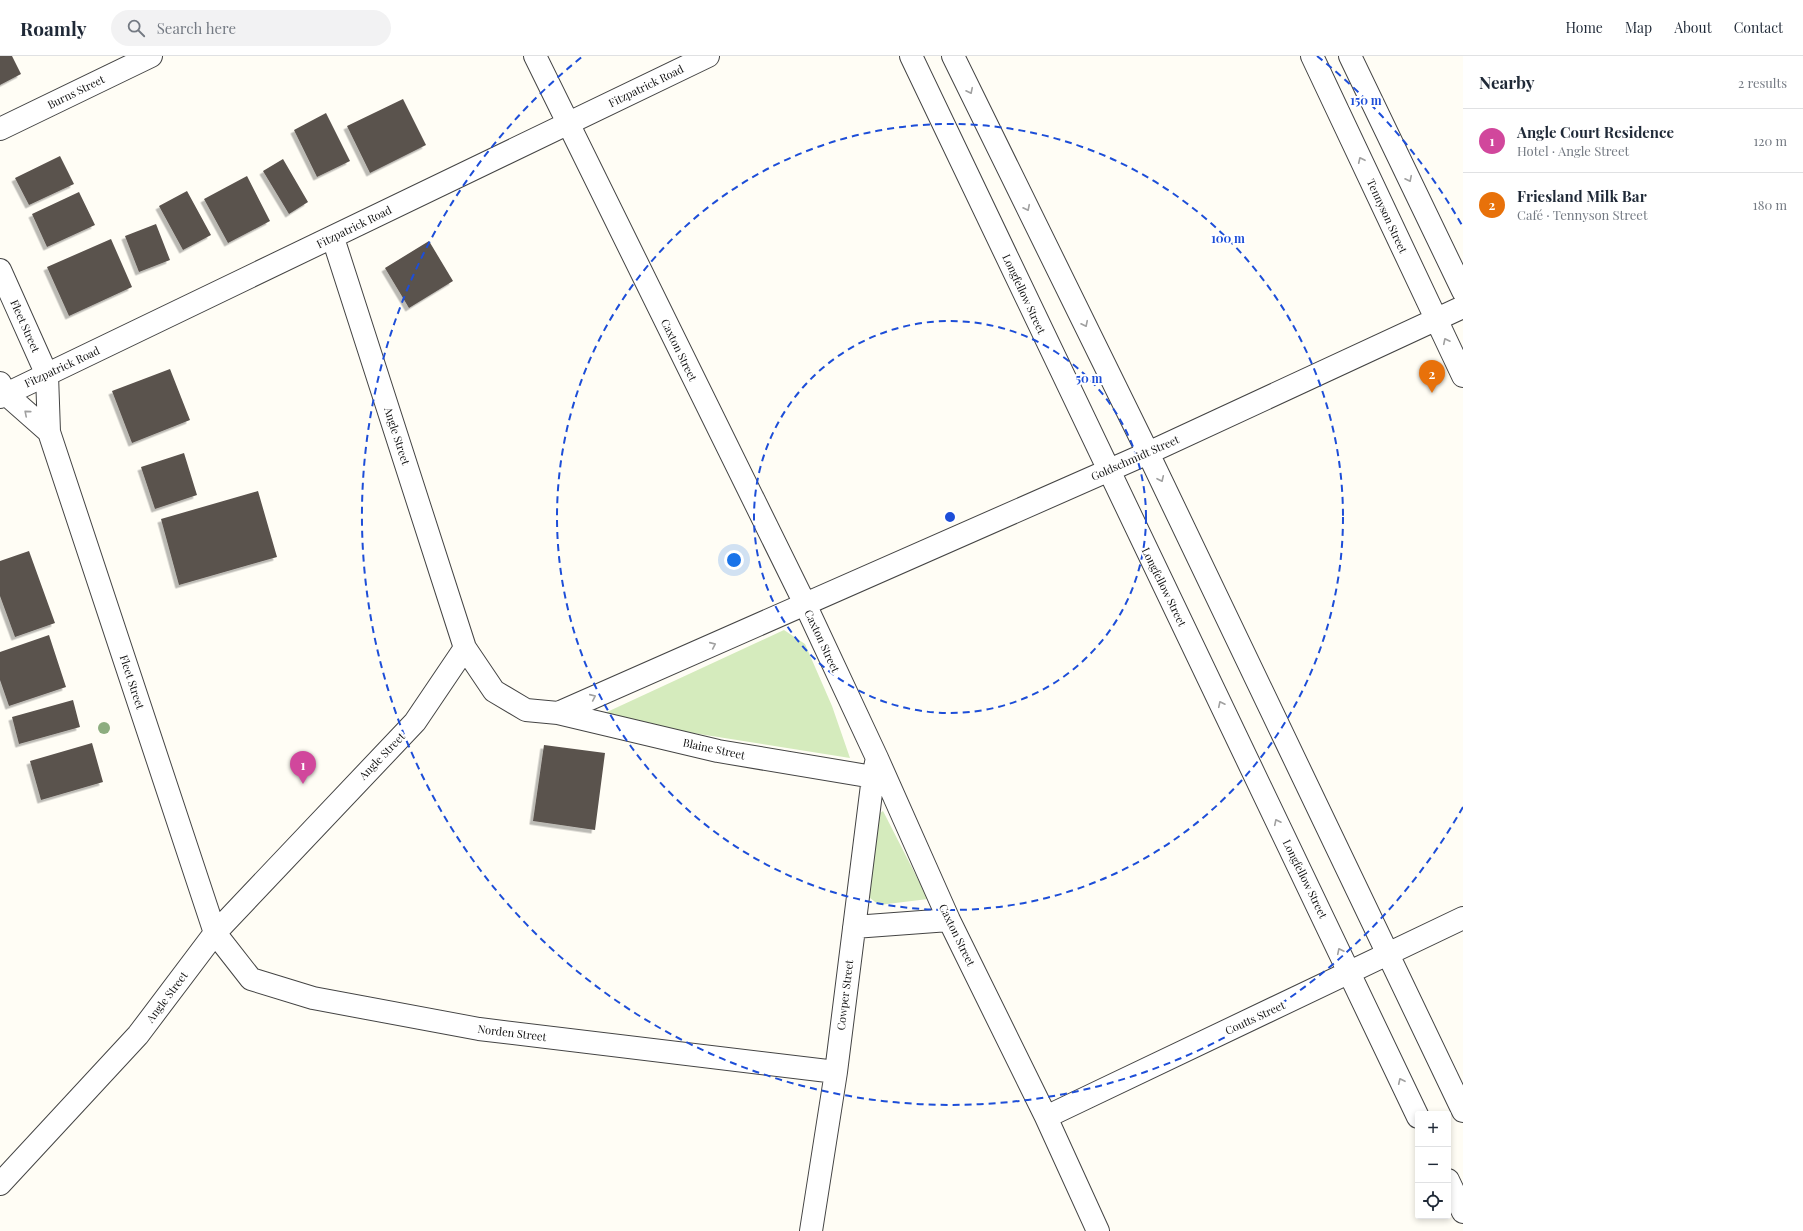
<!DOCTYPE html>
<html lang="en">
<head>
<meta charset="utf-8">
<style>
  :root { --surface:#fff; --page:#f2f2f3; --text:#1f2937; --muted:#747a83; --line:#e0e1e3; --accent:#7c3aed }
  body { margin:0; font-family:"Playfair Display",serif; background:var(--page); color:var(--text) }
  .controls { position:absolute; right:12px; bottom:12px; display:grid; overflow:hidden; border-radius:4px; box-shadow:0 2px 6px #0003 }
  .controls button { width:36px; height:36px; display:grid; place-items:center; padding:0; border:0; border-bottom:1px solid var(--line); background:var(--surface); color:var(--text); font:20px sans-serif }
  .you { position:absolute; left:734px; top:504px; width:14px; height:14px; margin:-10px; border:3px solid #fff; border-radius:50%; background:#1a73e8; box-shadow:0 0 0 6px #1a73e833 }
  .badge { display:grid; place-items:center; width:26px; height:26px; border-radius:50%; background:var(--accent); color:#fff; font-size:13px; font-weight:700 }
  .pin { position:absolute; translate:-50% -33px; filter:drop-shadow(0 1px 2px #0008) }
  .pin::after { content:''; position:absolute; top:21px; width:14px; height:12px; background:inherit; clip-path:polygon(0 0,100% 0,50% 100%) }
  .list { margin:0; padding:0; list-style:none }
  h2 { display:flex; justify-content:space-between; align-items:center; height:52px; margin:0; padding:0 16px; font-size:17px }
  h2 small { font-size:13px; font-weight:400; color:var(--muted) }
  .list li { display:grid; grid-template-columns:26px 1fr auto; gap:12px; align-items:center; box-sizing:border-box; height:64px; padding:0 16px; border-top:1px solid var(--line) }
  .list b { display:block; font-size:15px; white-space:nowrap }
  .list p { margin:0; font-size:13px; white-space:nowrap; color:var(--muted) }
  .list em { font-size:13px; font-style:normal; color:var(--muted) }
  .icon { flex:none; width:22px; height:22px; fill:none; stroke:currentColor; stroke-width:2; stroke-linecap:round; stroke-linejoin:round }
  .map { position:relative; flex:none; width:1463px; height:1175px; overflow:hidden }
  header { display:flex; align-items:center; gap:24px; box-sizing:border-box; height:56px; padding:0 20px; background:var(--surface); border-bottom:1px solid var(--line) }
  header strong { font-size:19px }
  nav { display:flex; gap:22px; margin-inline-start:auto; font-size:14px }
  .search { width:280px; height:36px; background:var(--page); display:flex; align-items:center; gap:10px; box-sizing:border-box; padding:0 14px; border-radius:22px; color:var(--muted); font-size:15px }
  main { display:flex }
  aside { flex:1; background:var(--surface) }
  .map>svg:first-child { display:block }
</style>
</head>
<body>
<header>
<strong>Roamly</strong>
<div class="search"><svg class="icon" aria-label="search" viewBox="0 0 24 24"><circle cx="10" cy="10" r="6"/><path d="M15 15l6 6"/></svg>Search here</div>
<nav><a>Home</a><a>Map</a><a>About</a><a>Contact</a></nav>
</header>
<main>
<div class="map">
<svg width="1463" height="1175" viewBox="0 0 1463 1175">
  <defs>
    <filter id="shadow"><feDropShadow dx="-3.5" dy="3.5" stdDeviation="0" flood-color="#0004"/></filter>
  </defs>
  <rect width="100%" height="100%" fill="#fffdf5"/>
  <path fill="#d5ebbd" d="M784 574 805 588 832 650 850 702 604 663 607 656Z
    M883 755 928 843 879 849 865 838 876 760Z"/>
  <path fill="#5a524d" filter="url(#shadow)" d="M0 0H12L21 18 0 29Z
    M403 43 426 89 370 117 347 70Z
    M326 57 350 105 317 121 294 74Z
    M60 100 74 128 29 149 15 122Z
    M283 103 308 146 289 158 263 115Z
    M247 120 270 165 228 187 204 143Z
    M187 135 211 179 183 194 159 150Z
    M79 136 95 169 47 191 32 158Z
    M156 168 170 204 139 216 125 180Z
    M111 183 132 231 69 260 47 211Z
    M429 185 453 225 409 252 385 212Z
    M170 313 190 364 132 387 112 335Z
    M184 397 197 439 155 453 141 411Z
    M258 435 277 501 179 529 161 463Z
    M29 495 55 567 15 581 0 540V505Z
    M49 579 66 631 9 650 0 624V596Z
    M73 644 80 671 19 688 12 661Z
    M92 687 103 726 41 744 30 705Z
    M544 689 605 697 595 774 533 765Z"/>
  <g fill="none" stroke-linecap="round" stroke-linejoin="round">
    <defs>
      <path id="street" d="M535 0 805 548 877 702 949 864 1046 1061 1098 1175
        M911 0 1418 1061
        M953 0 1148 397 1463 1055
        M1312 0 1463 320
        M1350 0 1463 235
        M0 73 151 0
        M0 214 47 319 49 376 215 877 251 923 313 942 479 973 836 1016
        M0 327 6 338 49 376
        M0 341 708 0
        M465 592 494 635 526 654 558 657 718 695 873 721
        M558 657 1148 397 1463 251
        M854 871 949 864
        M1046 1061 1463 862
        M1448 1124 1463 1156
        M0 1128 138 979 215 877 415 666 465 592 333 182
        M811 1175 836 1016 873 721 877 702"/>
    </defs>
    <use href="#street" stroke="#444" stroke-width="24"/>
    <use href="#street" stroke="#fff" stroke-width="22"/>
  </g>
  <circle fill="#8dad7f" cx="104" cy="672" r="6"/>
  <defs><path id="oneway-chevron" d="M-2-3.5L2.5 0L-2 3.5" fill="none" stroke-width="1.6" stroke-linecap="round" stroke-linejoin="round"/></defs>
  <g stroke="#a0a0a0">
    <use href="#oneway-chevron" transform="translate(970 35) rotate(64)"/>
    <use href="#oneway-chevron" transform="translate(1361 104) rotate(-115)"/>
    <use href="#oneway-chevron" transform="translate(1409 123) rotate(64)"/>
    <use href="#oneway-chevron" transform="translate(1027 152) rotate(64)"/>
    <use href="#oneway-chevron" transform="translate(1085 268) rotate(64)"/>
    <use href="#oneway-chevron" transform="translate(1446 285) rotate(-116)"/>
    <use href="#oneway-chevron" transform="translate(27 357) rotate(-139)"/>
    <use href="#oneway-chevron" transform="translate(1161 423) rotate(65)"/>
    <use href="#oneway-chevron" transform="translate(713 589) rotate(-24)"/>
    <use href="#oneway-chevron" transform="translate(593 641) rotate(-24)"/>
    <use href="#oneway-chevron" transform="translate(1221 648) rotate(-116)"/>
    <use href="#oneway-chevron" transform="translate(1277 766) rotate(-116)"/>
    <use href="#oneway-chevron" transform="translate(1340 895) rotate(-116)"/>
    <use href="#oneway-chevron" transform="translate(1401 1025) rotate(-115)"/>
  </g>
  <g fill="none" stroke="#1d4ed8" stroke-width="2" stroke-dasharray="7 5">
    <circle cx="950" cy="461" r="196"/>
    <circle cx="950" cy="461" r="393"/>
    <path d="M1463 751A589 589 0 1 1 583 0M1317 0A589 589 0 0 1 1463 171"/>
  </g>
  <g text-anchor="middle" stroke-width="4" stroke-linejoin="round" paint-order="stroke">
    <g font-size="11" fill="#111" stroke="#fff">
      <text transform="translate(646 30) rotate(-26)" y="4">Fitzpatrick Road</text>
      <text transform="translate(76 36) rotate(-26)" y="4">Burns Street</text>
      <text transform="translate(1387 160) rotate(65)" y="4">Tennyson Street</text>
      <text transform="translate(354 171) rotate(-26)" y="4">Fitzpatrick Road</text>
      <text transform="translate(1024 238) rotate(65)" y="4">Longfellow Street</text>
      <text transform="translate(25 270) rotate(66)" y="4">Fleet Street</text>
      <text transform="translate(679 294) rotate(64)" y="4">Caxton Street</text>
      <text transform="translate(62 311) rotate(-25)" y="4">Fitzpatrick Road</text>
      <text transform="translate(397 380) rotate(72)" y="4">Angle Street</text>
      <text transform="translate(1135 402) rotate(-24)" y="4">Goldschmidt Street</text>
      <text transform="translate(1164 531) rotate(64)" y="4">Longfellow Street</text>
      <text transform="translate(822 585) rotate(65)" y="4">Caxton Street</text>
      <text transform="translate(132 626) rotate(72)" y="4">Fleet Street</text>
      <text transform="translate(714 693) rotate(12)" y="4">Blaine Street</text>
      <text transform="translate(382 700) rotate(-46)" y="4">Angle Street</text>
      <text transform="translate(1305 823) rotate(64)" y="4">Longfellow Street</text>
      <text transform="translate(957 879) rotate(64)" y="4">Caxton Street</text>
      <text transform="translate(845 939) rotate(-83)" y="4">Cowper Street</text>
      <text transform="translate(167 941) rotate(-53)" y="4">Angle Street</text>
      <text transform="translate(1255 962) rotate(-25)" y="4">Coutts Street</text>
      <text transform="translate(512 977) rotate(7)" y="4">Norden Street</text>
    </g>
  </g>
  <circle cx="950" cy="461" r="6" fill="#1d4ed8" stroke="#fff" stroke-width="2"/>
  <g font-size="12" text-anchor="middle" font-weight="bold" fill="#1d4ed8" stroke="#fff" stroke-width="4" stroke-linejoin="round" paint-order="stroke">
    <text x="1366" y="49">150 m</text>
    <text x="1228" y="187">100 m</text>
    <text x="1089" y="327">50 m</text>
  </g>
</svg>
<div class="controls">
<button>+</button>
<button>−</button>
<button><svg class="icon" aria-label="locate" viewBox="0 0 24 24"><circle cx="12" cy="12" r="6"/><path d="M12 2v4M12 18v4M2 12h4M18 12h4"/></svg></button>
</div>
<div class="you"></div>
<div class="pin badge" style="left:303px;top:728px;background:#d1479c">1</div>
<div class="pin badge" style="left:1432px;top:337px;background:#e8710a">2</div>
</div>
<aside>
<h2>Nearby<small>2 results</small></h2>
<ul class="list">
<li><span class="badge" style="background:#d1479c">1</span><div><b>Angle Court Residence</b><p>Hotel · Angle Street</p></div><em>120 m</em></li>
<li><span class="badge" style="background:#e8710a">2</span><div><b>Friesland Milk Bar</b><p>Café · Tennyson Street</p></div><em>180 m</em></li>
</ul>
</aside>
</main>
</body>
</html>
